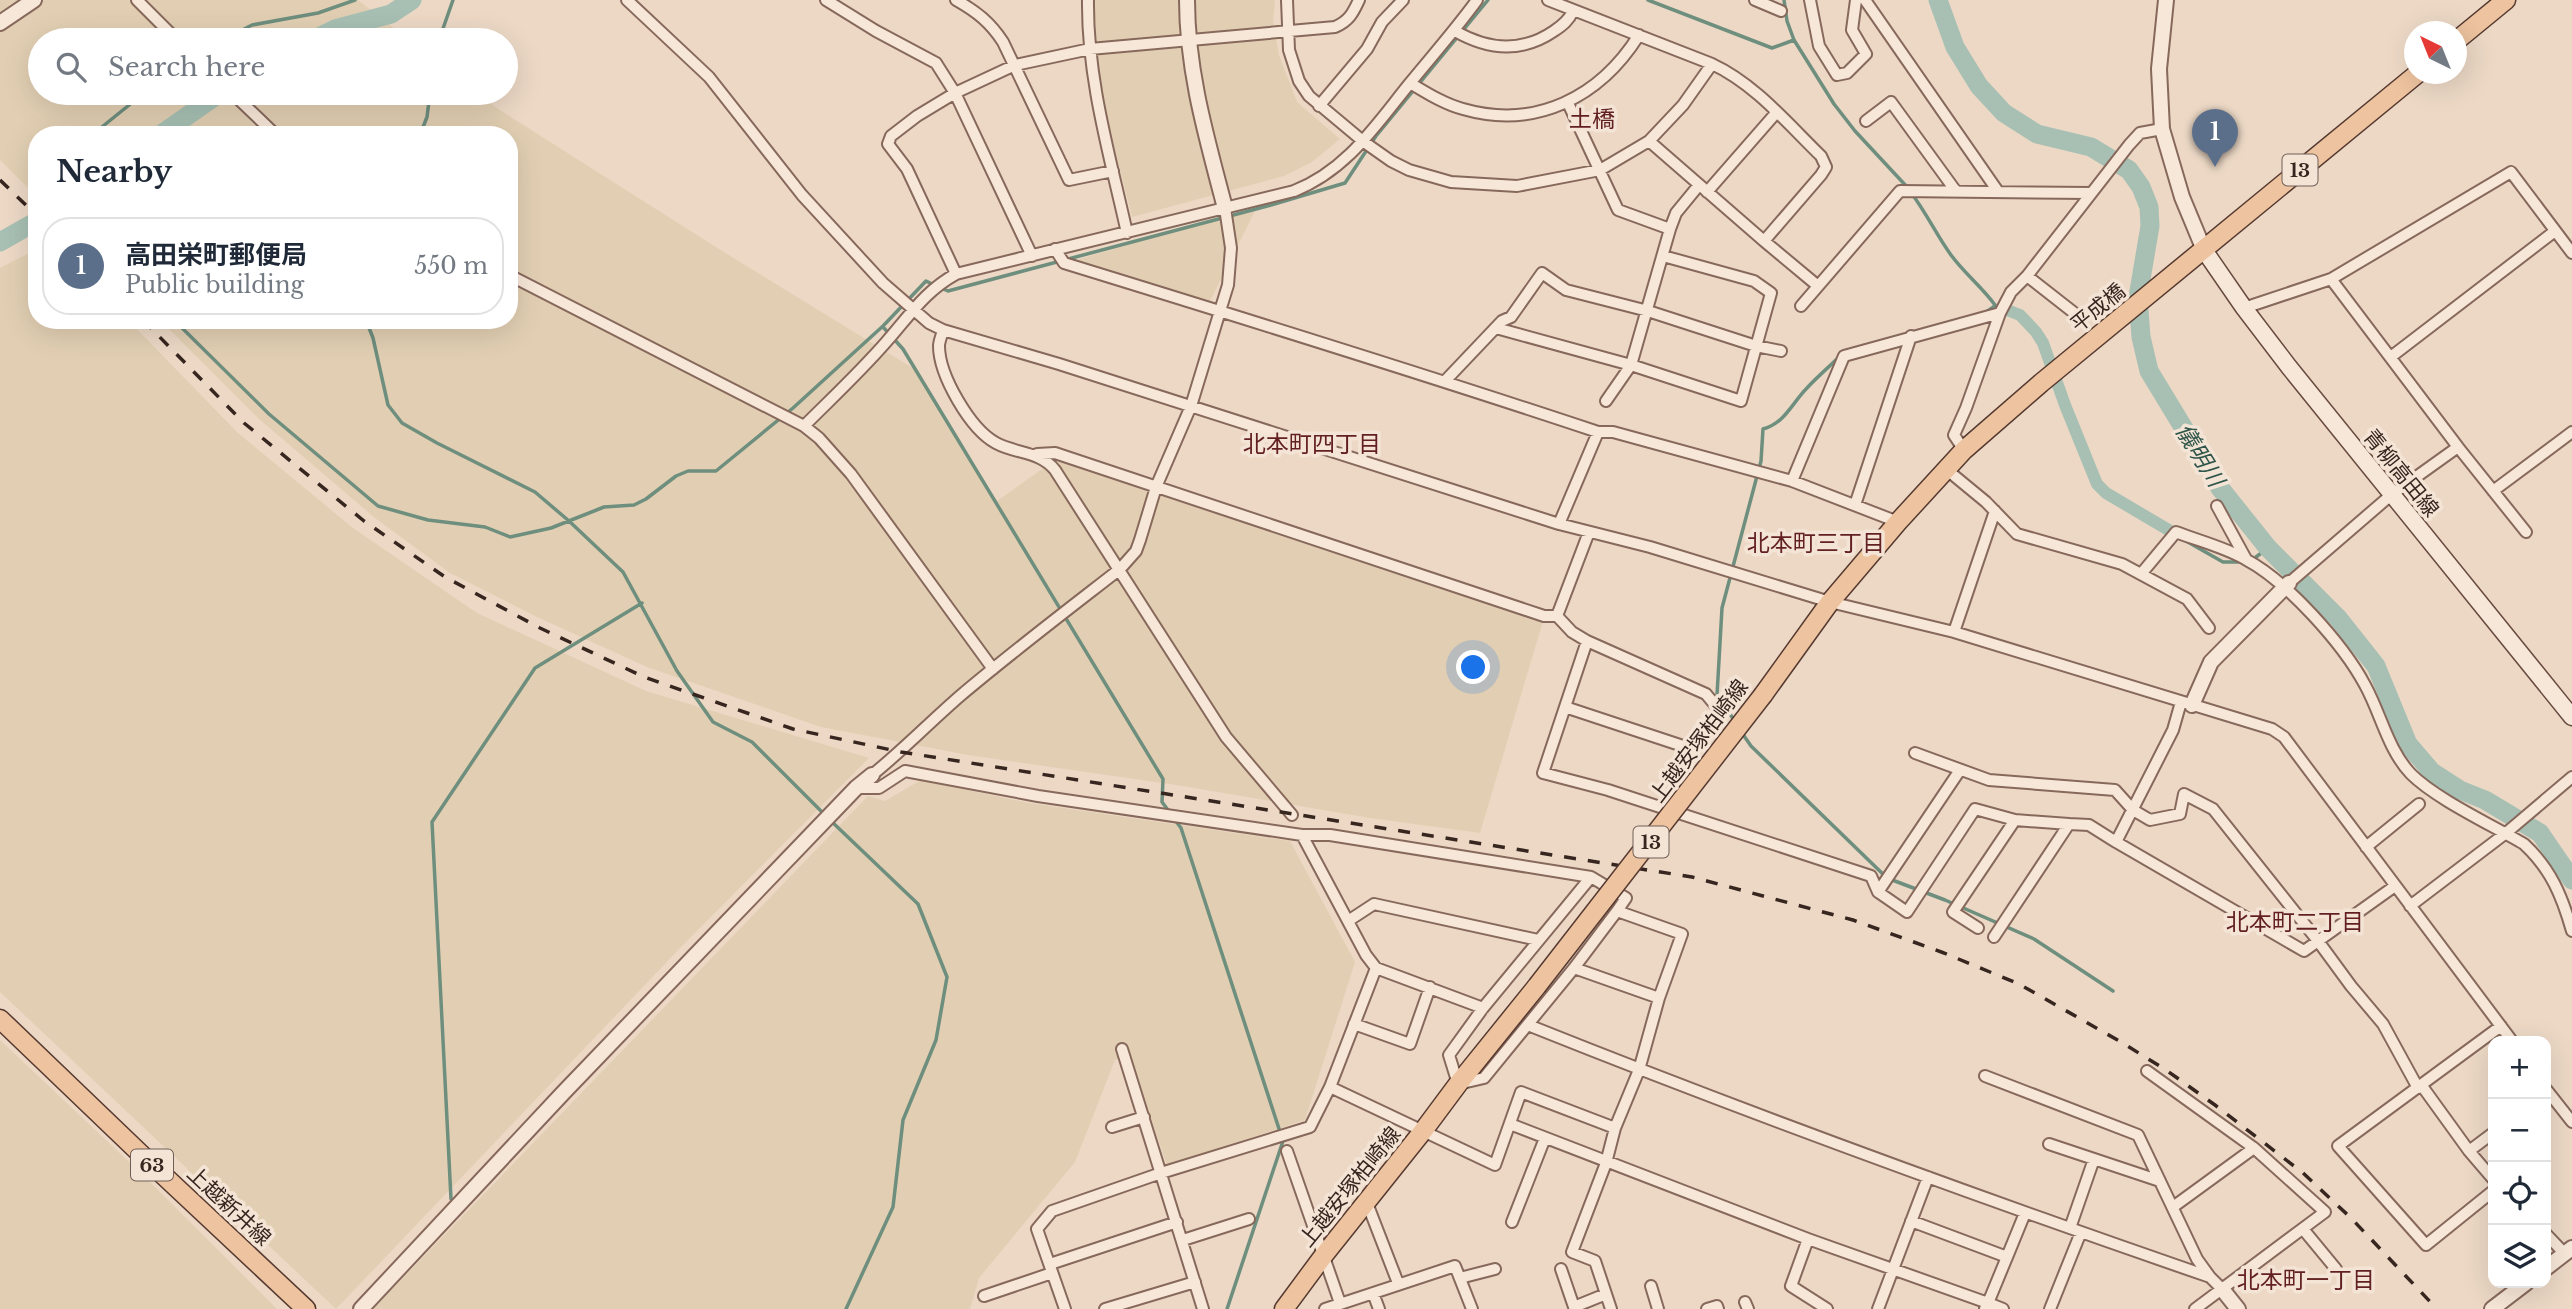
<!DOCTYPE html>
<html lang="en">
<head>
<meta charset="utf-8">
<style>
  :root { --surface:#fff; --page:#f6f6f7; --text:#1f2937; --muted:#747a83; --line:#e0e1e3; --accent:#db2777 }
  body { margin:0; font-family:"Libre Baskerville","Noto Sans JP",serif; background:var(--page); color:var(--text) }
  .controls { position:absolute; right:21px; bottom:21px; display:grid; overflow:hidden; border-radius:14px; box-shadow:0 7px 28px #0002 }
  .controls button { width:63px; height:63px; display:grid; place-items:center; padding:0; border:0; border-bottom:2px solid var(--line); background:var(--surface); color:var(--text); font:35px sans-serif }
  .compass { position:absolute; left:2404px; top:21px; width:63px; height:63px; border-radius:50%; background:var(--surface); box-shadow:0 7px 28px #0002; rotate:317deg }
  .you { position:absolute; left:1474px; top:668px; width:24px; height:24px; margin:-18px; border:5px solid #fff; border-radius:50%; background:#1a73e8; box-shadow:0 0 0 10px #1a73e833 }
  .badge { display:grid; place-items:center; width:46px; height:46px; border-radius:50%; background:var(--accent); color:#fff; font-size:23px; font-weight:700 }
  .pin { position:absolute; translate:-50% -58px; filter:drop-shadow(0 2px 4px #0008) }
  .pin::after { content:''; position:absolute; top:37px; width:24px; height:21px; background:inherit; clip-path:polygon(0 0,100% 0,50% 100%) }
  .list { margin:0; padding:0; list-style:none }
  h2 { display:flex; justify-content:space-between; align-items:center; height:91px; margin:0; padding:0 28px; font-size:30px }
  h2 small { font-size:23px; font-weight:400; color:var(--muted) }
  .list li { display:grid; grid-template-columns:46px 1fr auto; gap:21px; align-items:center; box-sizing:border-box; height:98px; margin:0 14px 14px; padding:0 14px; border:2px solid var(--line); border-radius:28px }
  .list b { display:block; font-size:26px; white-space:nowrap }
  .list p { margin:0; font-size:23px; white-space:nowrap; color:var(--muted) }
  .list em { font-size:23px; font-style:normal; color:var(--muted) }
  .icon { flex:none; width:38px; height:38px; fill:none; stroke:currentColor; stroke-width:2; stroke-linecap:round; stroke-linejoin:round }
  .map { position:relative; flex:none; width:2572px; height:1309px; overflow:hidden }
  .search { position:absolute; background:var(--surface); box-shadow:0 7px 28px #0002; left:28px; top:28px; width:490px; height:77px; display:flex; align-items:center; gap:18px; box-sizing:border-box; padding:0 24px; border-radius:38px; color:var(--muted); font-size:26px }
  .panel { position:absolute; background:var(--surface); box-shadow:0 7px 28px #0002; left:28px; top:126px; width:490px; height:203px; border-radius:28px }
  .map>svg:first-child { display:block }
</style>
</head>
<body>
<div class="map">
<svg width="2572" height="1309" viewBox="0 0 2572 1309">
  <rect width="100%" height="100%" fill="#ecd8c5"/>
  <path fill="#e2cfb3" d="M0 0H358L409 40H40V93H477L495 107 719 249 916 370 997 501 1055 460 1226 512 1543 621 1480 833 1370 818 1176 785 968 755 821 727 647 667 537 617 450 573 375 518 259 419 160 320H509V135H37V197L0 160Z
    M1094 0H1275L1273 22 1279 55 1297 102 1340 139 1312 162 1284 176 1132 217 1099 87Z
    M1257 207 1210 301 1073 261Z
    M37 249V320H128L238 433 353 528 477 613 646 691 869 758 682 946 336 1309 0 992V268Z
    M921 780 1029 803 1290 841 1355 962 1305 1120 1167 1165 1129 1055 1115 1060 1075 1162 979 1278 970 1309H373L868 796 885 801Z
    M0 1040 144 1176 277 1309H0Z"/>
  <g fill="none" stroke-linecap="round" stroke-linejoin="round">
    <path stroke="#6e8e7e" stroke-width="3.5" d="M1648 0 1772 48 1794 40
      M1784 0 1787 21 1794 40 1834 104 1855 131 1908 188
      M223 40 252 25 318 13 355 0
      M439 40 453 0
      M92 135 144 93
      M420 135 427 117 430 93
      M1912 194C1927 214 1937 236 1951 255 1964 273 1982 287 1995 305
      M941 288 948 291 1271 205 1345 183 1376 136 1488 0
      M1986 312 1995 306
      M174 320 269 414 378 506 428 520 485 527 510 537 551 528 604 507 634 505 646 499 676 476 688 471H716L793 408 883 326 926 281 934 285
      M366 320 373 338 388 405 402 423 437 443 535 492 569 521 623 572 677 671 713 722 752 742 825 815
      M883 327 903 349 1163 779 1162 802 1171 814
      M2186 541 2223 562H2238
      M2256 557 2268 548
      M1734 720 1717 695 1722 608 1761 461 1763 429C1785 423 1792 403 1807 388 1817 377 1829 367 1839 357
      M1742 733 1751 746 1887 878 1945 900 2034 939 2113 991
      M830 820 918 904 947 977 936 1040 903 1120 893 1207 846 1309
      M1175 820 1181 828 1283 1141 1227 1309
      M451 1199 432 822 535 668 642 603"/>
    <path stroke="#a7c0b3" stroke-width="12" d="M2007 310 2020 315 2036 332 2043 343 2065 405 2097 484 2106 493 2172 532"/>
    <path stroke="#a7c0b3" stroke-width="19" d="M1938 0 1955 47 1979 86 2004 113 2037 134 2091 147 2129 170 2141 187 2149 207 2150 226 2138 297 2141 337 2149 371 2220 488 2268 548 2338 618 2376 666 2408 744 2432 772 2460 790 2485 800 2540 833 2572 880
      M313 40 335 29 391 14 412 0
      M160 135 220 93
      M0 242 37 221"/>
    <defs>
      <path id="minor" d="M137 0 177 40
        M627 0 709 77 802 195 883 283 929 323 943 330 1059 364 1559 524 1650 547 1830 602 1954 632 2272 729 2284 737 2512 1041
        M826 0 876 31 936 63 955 93 1032 256
        M956 0C977 12 990 22 1003 42L1069 180 1113 171
        M1088 0C1087 79 1110 156 1127 233
        M1287 0 1289 50 1299 81 1309 96 1364 142 1391 161 1409 170 1451 182 1517 186 1600 170 1649 141
        M1548 0 1712 64C1755 84 1787 123 1821 156L1826 167 1821 175 1764 241 1649 141 1683 105 1712 64
        M1755 0 1781 11
        M1810 0 1819 46 1837 75 1847 73 1866 54 1852 30 1856 0
        M1865 0 1997 190
        M1455 31C1488 50 1522 53 1554 31 1563 25 1569 20 1573 11
        M1410 83C1427 93 1444 104 1463 109 1536 130 1600 97 1639 35
        M232 93 276 135
        M1568 103 1618 210 1670 229 1676 213 1699 185
        M1319 106 1367 49 1382 22 1403 0
        M1866 121 1891 102 1955 190
        M1707 192 1776 113
        M1764 241 1818 286
        M1055 249 1064 263C1243 318 1421 373 1598 432H1613L1792 481 1898 522
        M956 274 907 169 888 144 891 136 917 116 955 93 1015 65 1090 49 1335 27C1349 21 1353 13 1359 0
        M509 275 804 426 819 438 851 474 993 669
        M2027 276 2082 319
        M2331 279 2458 447 2526 532
        M1801 306 1900 191 2091 193
        M2244 308 2331 279 2511 172 2572 253
        M1496 328 1631 365 1741 401 1771 293 1754 281 1663 256
        M943 330C942 335 939 341 939 346 939 375 970 429 996 443 1016 454 1040 451 1055 470L1226 737 1292 815
        M2392 356 2555 231
        M1445 381 1502 321 1511 317 1542 273 1566 290 1648 311 1756 346 1781 351
        M1606 401 1631 365 1670 229
        M804 426C832 398 861 371 887 341 910 315 925 291 956 274L1294 191C1347 170 1375 126 1410 83 1432 56 1456 29 1477 0
        M1964 450 1954 435 1966 408 2000 313 2011 292 2027 276 2129 145 2140 133 2162 129
        M1037 454 1055 453 1544 616H1557
        M1946 469 1986 502 2017 534 2122 564 2187 599 2209 628
        M1792 481 1844 356 2000 313
        M2493 491 2572 432
        M1855 505 1911 336
        M2217 506 2246 559
        M1559 524 1598 432
        M1589 532 1557 616 1572 632 1587 641 1543 773 1608 790 1871 876 1878 892 1907 912 1975 809 2015 820 2069 824
        M2141 574 2176 532C2199 541 2224 547 2245 559 2287 581 2343 644 2365 685 2381 714 2388 750 2411 774 2436 799 2492 825 2524 844 2551 869 2562 896 2572 931
        M2289 583 2391 495 2458 447
        M1954 632 1995 511
        M1565 707 1692 749 1720 711 1706 694 1587 641
        M1915 753 1989 780 2115 790 2133 810 2150 820 2180 814 2184 794 2213 809 2318 941 2351 986 2383 1024 2418 1088
        M872 775C903 750 930 722 960 696 1012 652 1066 611 1120 569L1136 551 1140 540 1156 487 1191 406 1220 311 1228 285 1231 248 1225 208
        M856 788H879L905 771 1038 796 1302 835H1330L1591 877 1483 1008 1449 1055 1458 1084 1484 1078 1574 968 1617 911 1682 934 1659 998 1639 1070 1615 1128 1606 1163 1572 1252 1595 1261 1611 1309
        M1302 835 1366 955 1376 968 1483 1008
        M2116 842 2173 730 2181 702
        M2366 847 2419 804
        M1591 877 1626 898 1617 911
        M1878 892 1960 770
        M2410 906 2506 833 2572 777
        M1348 921 1374 904 1538 940
        M1978 928 1953 912 2015 820
        M1994 937 2069 824 2089 825 2116 842 2304 951 2395 886
        M1574 968 1659 998
        M1354 1024 1410 1044 1430 987
        M1528 1025C1753 1115 1981 1198 2210 1277L2222 1289
        M1122 1049 1203 1309
        M2147 1071 2254 1148
        M1985 1076 2138 1135 2197 1259 2210 1277
        M2422 1086 2469 1151 2493 1179
        M1330 1087 1495 1165 1521 1092 1615 1128
        M2546 1089 2572 1122
        M1510 1124 1808 1239
        M1112 1127 1144 1117
        M2049 1144 2160 1181
        M1287 1151 1340 1303
        M2469 1151 2493 1133
        M2493 1191 2426 1245 2338 1146 2501 1026
        M1367 1203 1398 1283
        M2173 1207 2254 1148 2325 1212 2195 1309
        M1911 1221 2007 1257 2025 1213
        M1512 1222 1545 1138
        M2070 1228 2094 1159
        M2303 1229 2336 1269
        M2546 1234 2565 1254
        M1183 1240 1249 1219
        M1050 1264 1177 1222
        M1561 1269 1574 1307 1606 1294
        M1460 1278 1495 1269
        M1651 1286 1658 1309
        M1373 1293 1379 1309
        M984 1296 1052 1273
        M1745 1302 1748 1309
        M1065 1309 1037 1229 1052 1211 1161 1173 1310 1127 1330 1087 1376 968
        M1105 1309 1195 1282
        M1325 1309 1455 1266 1472 1309
        M1707 1309 1717 1306 1718 1309
        M1827 1309 1791 1286 1808 1239 1988 1303 2007 1257
        M1878 1309 1928 1177
        M1985 1309 1988 1303 2003 1309
        M2050 1309 2081 1232"/>
      <path id="tertiary" d="M1187 0C1187 72 1207 139 1225 208
        M2166 0 2159 69 2162 129 2182 197 2204 250
        M0 23 34 0
        M2192 705 2211 662 2289 583
        M2546 1268 2572 1248
        M2222 1289 2238 1309
        M361 1309 564 1092 856 788 872 775
        M2492 1309 2526 1283"/>
      <path id="secondary" d="M2204 250 2244 308 2289 367 2572 717"/>
      <path id="primary" d="M2456 41 2506 0
        M1763 695 1830 602 1898 522 1964 450 2041 383 2417 74
        M0 1019 146 1159 306 1309
        M1284 1309 1324 1255 1423 1131 1458 1084 1537 986"/>
    </defs>
    <use href="#minor" stroke="#87695c" stroke-width="14"/>
    <use href="#tertiary" stroke="#87695c" stroke-width="18"/>
    <use href="#secondary" stroke="#694a3f" stroke-width="19"/>
    <use href="#primary" stroke="#553930" stroke-width="21"/>
    <use href="#minor" stroke="#f7e7d8" stroke-width="10"/>
    <use href="#tertiary" stroke="#f7e7d8" stroke-width="14"/>
    <use href="#secondary" stroke="#f7e7d8" stroke-width="16"/>
    <use href="#primary" stroke="#eec39f" stroke-width="18"/>
    <path stroke="#37251f" stroke-width="3.5" stroke-dasharray="12 12" stroke-linecap="butt" d="M0 180 37 216
      M143 320 244 423 364 521 445 577 540 628 644 677 793 729 901 752 1692 877 1853 920 1944 953 2019 984 2121 1042 2166 1070 2215 1105 2303 1173 2351 1218 2437 1309"/>
    <defs>
      <path id="primary-bridge" d="M1537 986 1763 695"/>
    </defs>
    <use href="#primary-bridge" stroke="#553930" stroke-width="21" stroke-linecap="butt"/>
    <use href="#primary-bridge" stroke="#eec39f" stroke-width="18"/>
  </g>
  <g text-anchor="middle" stroke-width="7" stroke-linejoin="round" paint-order="stroke">
    <g fill="#f4e4d5" stroke="#705e56" stroke-width="2">
      <rect x="2282.5" y="154.5" width="35" height="31" rx="5"/>
      <rect x="1633.5" y="826.5" width="35" height="31" rx="5"/>
      <rect x="131" y="1149.5" width="42" height="31" rx="5"/>
    </g>
    <g font-size="19" font-weight="bold" fill="#37251f">
      <text x="2300" y="177">13</text>
      <text x="1651" y="849">13</text>
      <text x="152" y="1172">63</text>
    </g>
    <g font-size="21" fill="#37251f" stroke="#f4e4d5">
      <text transform="translate(2098 308) rotate(-39)" y="7">平成橋</text>
      <text transform="translate(2401 473) rotate(51)" y="7">青柳高田線</text>
      <text transform="translate(1699 741) rotate(-53)" y="7">上越安塚柏崎線</text>
      <text transform="translate(1350 1187) rotate(-51)" y="7">上越安塚柏崎線</text>
      <text transform="translate(229 1206) rotate(43)" y="7">上越新井線</text>
    </g>
    <g font-size="23" fill="#622022" stroke="#f4e4d5">
      <text x="1592" y="127">土橋</text>
      <text x="1312" y="452">北本町四丁目</text>
      <text x="1816" y="551">北本町三丁目</text>
      <text x="2295" y="930">北本町二丁目</text>
      <text x="2306" y="1288">北本町一丁目</text>
    </g>
    <g font-size="23" font-style="italic" fill="#2f564b" stroke="#f4e4d5">
      <text transform="translate(2200 455) rotate(58)" y="8">儀明川</text>
    </g>
  </g>
</svg>
<div class="controls">
<button>+</button>
<button>−</button>
<button><svg class="icon" aria-label="locate" viewBox="0 0 24 24"><circle cx="12" cy="12" r="6"/><path d="M12 2v4M12 18v4M2 12h4M18 12h4"/></svg></button>
<button><svg class="icon" aria-label="layers" viewBox="0 0 24 24"><path d="M12 4l9 5-9 5-9-5zM3 14l9 5 9-5"/></svg></button>
</div>
<svg class="compass" viewBox="-18 -18 36 36"><path d="M0-13l5 13h-10z" fill="#e53935"/><path d="M0 13l5-13h-10z" fill="#747a83"/></svg>
<div class="you"></div>
<div class="pin badge" style="left:2215px;top:167px;background:#5c6f8a">1</div>
<div class="search"><svg class="icon" aria-label="search" viewBox="0 0 24 24"><circle cx="10" cy="10" r="6"/><path d="M15 15l6 6"/></svg>Search here</div>
<section class="panel">
<h2>Nearby<small></small></h2>
<ul class="list">
<li><span class="badge" style="background:#5c6f8a">1</span><div><b>高田栄町郵便局</b><p>Public building</p></div><em>550 m</em></li>
</ul>
</section>
</div>
</body>
</html>
